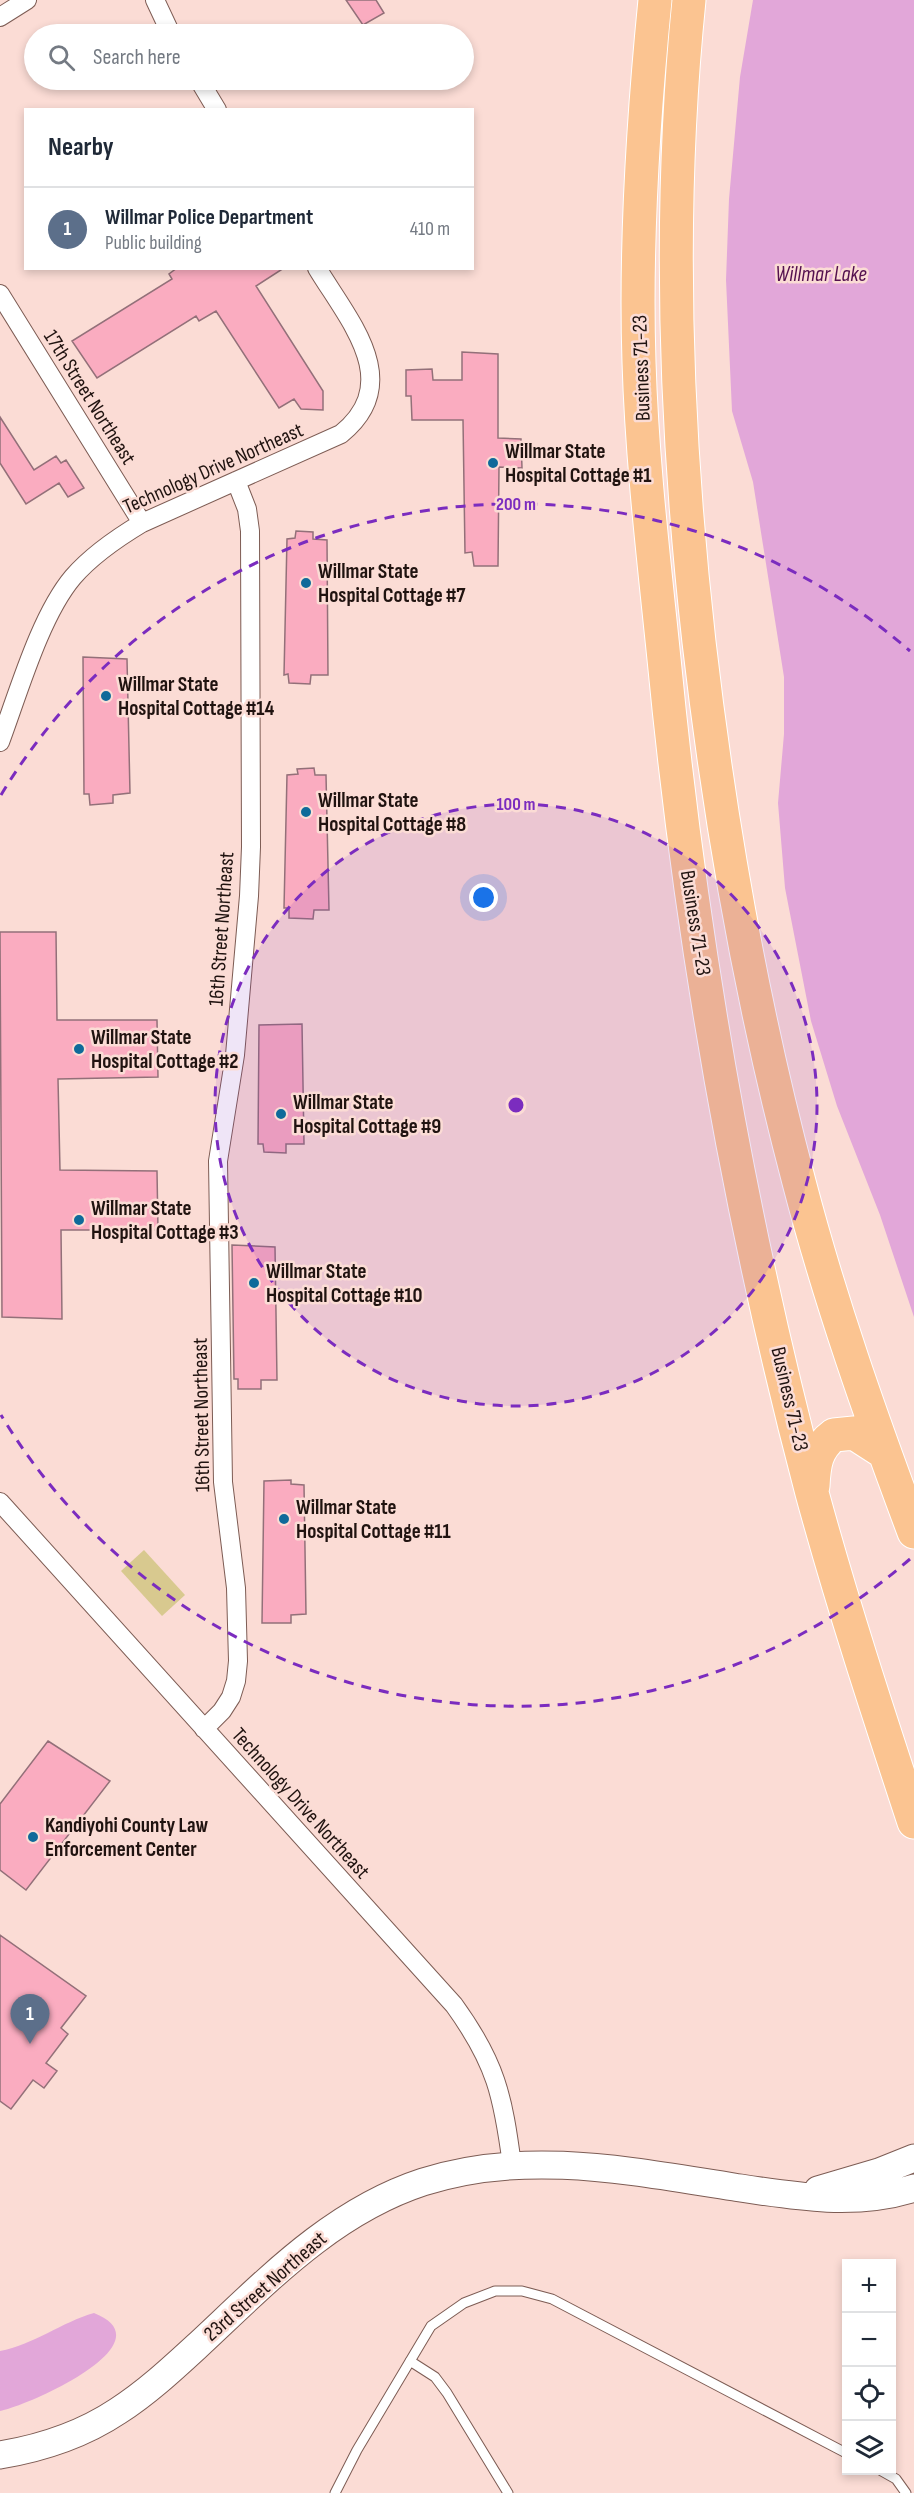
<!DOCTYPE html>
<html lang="en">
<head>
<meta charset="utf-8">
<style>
  :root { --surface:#fff; --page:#f6f6f7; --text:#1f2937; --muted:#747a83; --line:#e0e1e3; --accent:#ea580c }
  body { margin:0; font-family:"Sofia Sans Condensed",sans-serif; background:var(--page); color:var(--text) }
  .controls { position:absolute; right:18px; bottom:18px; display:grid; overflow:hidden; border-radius:0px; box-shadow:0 3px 9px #0003 }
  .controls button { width:54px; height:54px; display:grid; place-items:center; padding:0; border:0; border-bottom:2px solid var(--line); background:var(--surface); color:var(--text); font:30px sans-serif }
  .you { position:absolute; left:484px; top:898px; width:21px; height:21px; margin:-15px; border:4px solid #fff; border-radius:50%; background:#1a73e8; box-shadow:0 0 0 9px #1a73e833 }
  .badge { display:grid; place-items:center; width:39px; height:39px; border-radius:50%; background:var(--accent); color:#fff; font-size:20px; font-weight:700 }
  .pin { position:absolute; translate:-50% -50px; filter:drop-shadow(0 2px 3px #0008) }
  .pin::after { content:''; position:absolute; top:32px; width:21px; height:18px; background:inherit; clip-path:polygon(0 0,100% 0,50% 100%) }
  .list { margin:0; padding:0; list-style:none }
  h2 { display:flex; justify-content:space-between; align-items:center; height:78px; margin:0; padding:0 24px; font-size:26px }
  h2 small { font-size:20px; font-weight:400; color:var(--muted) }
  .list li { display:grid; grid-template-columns:39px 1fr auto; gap:18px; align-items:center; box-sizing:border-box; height:84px; padding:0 24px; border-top:2px solid var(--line) }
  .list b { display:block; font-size:22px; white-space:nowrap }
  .list p { margin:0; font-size:20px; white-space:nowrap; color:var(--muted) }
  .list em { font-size:20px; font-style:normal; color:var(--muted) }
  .icon { flex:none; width:33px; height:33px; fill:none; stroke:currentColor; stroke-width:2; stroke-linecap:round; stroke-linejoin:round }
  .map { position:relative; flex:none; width:914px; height:2493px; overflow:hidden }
  .search { position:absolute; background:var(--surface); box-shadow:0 3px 9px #0003; left:24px; top:24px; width:450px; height:66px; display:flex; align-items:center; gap:15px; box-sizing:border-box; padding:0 21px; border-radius:33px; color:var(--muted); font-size:22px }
  .panel { position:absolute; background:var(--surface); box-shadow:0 3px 9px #0003; left:24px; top:108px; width:450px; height:162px; border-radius:0px }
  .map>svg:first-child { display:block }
</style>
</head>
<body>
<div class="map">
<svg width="914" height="2493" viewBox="0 0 914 2493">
  <rect width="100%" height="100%" fill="#fbdcd5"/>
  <path fill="#d8c98f" d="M144 1550 185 1595 162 1616 121 1571Z"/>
  <path fill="#e2a7d9" d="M753 0H914V1317L880 1215 837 1106 811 1021 785 888 778 803 784 734V677L753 482 732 411 726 280 729 199 740 77Z
    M94 2313C170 2343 28 2406 0 2411V2351C33 2345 62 2322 94 2313Z"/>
  <path fill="#faacc0" stroke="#937079" stroke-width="1.5" d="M346 0H376L384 13 363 25Z
    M177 268H284L256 286 323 391V410L301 409 294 399 279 408 216 311 199 321 196 316 97 378 72 341 172 279 169 274Z
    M462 352 498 354V438L521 439 522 468 499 467 498 566H474L472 552 465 553 463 420H412L411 396H406V370L432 369 433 380H462Z
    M0 417 34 470 56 456 61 463 66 460 84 488 68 497 59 483 26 504 0 463Z
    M296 531 313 532V539L327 540 328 675H311L310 684 289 683 288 674 284 675 287 539 295 538Z
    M83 657 127 659 130 793 113 795V803L90 805 89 794H84Z
    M314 768 315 775H326L329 910H314L313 919 289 918V908H284L287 775 298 774 297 769Z
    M0 932H56L57 1020H157L158 1077 58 1079 60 1170 157 1171 158 1230H61L62 1319 2 1317Z
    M302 1024 304 1144H286V1153L264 1152 263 1144H258L259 1025Z
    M232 1245 275 1247 277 1380H261V1389H238V1379H234Z
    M291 1480V1484L304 1485 306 1614 291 1615V1623H262L264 1481Z
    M48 1741 110 1781 26 1890 0 1870V1804Z
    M0 1935 86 1996 61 2028 68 2034 46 2063 57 2071 44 2088 33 2080 11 2109 0 2101Z"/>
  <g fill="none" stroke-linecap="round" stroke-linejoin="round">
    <defs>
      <path id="lane" d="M410 2361 435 2377 447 2393 508 2493
        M880 2470 896 2479 906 2493
        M335 2493 357 2450 431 2326 464 2303 495 2291H522L552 2299 846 2453"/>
      <path id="street" d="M155 0 171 34
        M0 17 27 0
        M199 80 217 110
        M0 294 142 523
        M0 742C18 694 40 616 73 577 92 555 117 538 142 523L341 434C405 382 349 321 317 268
        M0 1502 454 2005C496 2063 503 2096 512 2165
        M204 1729 222 1711 231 1697 236 1681 238 1661 236 1588 223 1482 218 1161 235 1055 249 896 251 847 250 531 247 509 236 481"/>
      <path id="secondary" d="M818 2190 879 2172 914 2158
        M0 2455C42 2448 82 2435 118 2411 146 2393 171 2370 196 2347 265 2283 331 2212 423 2182 526 2149 630 2171 734 2187 792 2196 856 2207 914 2188"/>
      <path id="highway" d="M655 0C643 121 635 241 639 362 642 462 654 561 664 659 691 939 740 1221 812 1493 842 1603 878 1713 914 1822
        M689 0C667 214 675 429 699 642 720 824 752 1005 799 1182 830 1301 871 1417 914 1532
        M813 1486C814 1465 816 1448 834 1435L854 1433 885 1453"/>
    </defs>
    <use href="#lane" stroke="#7d5c54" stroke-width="11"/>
    <use href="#street" stroke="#7d5c54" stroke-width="20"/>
    <use href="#secondary" stroke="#7d5c54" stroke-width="29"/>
    <use href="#highway" stroke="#fff" stroke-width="35"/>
    <use href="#lane" stroke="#fff" stroke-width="9"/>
    <use href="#street" stroke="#fff" stroke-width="18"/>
    <use href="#secondary" stroke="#fff" stroke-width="27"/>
    <use href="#highway" stroke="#fbc491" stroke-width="33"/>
  </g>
  <circle cx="516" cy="1105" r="301" fill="#7b2cbf" fill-opacity=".12"/>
  <g fill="none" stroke="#7b2cbf" stroke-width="3" stroke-dasharray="10 8">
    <circle cx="516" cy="1105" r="301"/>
    <path d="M910 1559A601 601 0 0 1 1 1415M1 795A601 601 0 0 1 910 651"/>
  </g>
  <g fill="#0f6a9a" stroke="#fbdcd5" stroke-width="2">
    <circle cx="493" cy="463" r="6"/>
    <circle cx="306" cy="583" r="6"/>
    <circle cx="106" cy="696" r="6"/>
    <circle cx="306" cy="812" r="6"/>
    <circle cx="79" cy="1049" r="6"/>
    <circle cx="281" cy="1114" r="6"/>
    <circle cx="79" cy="1220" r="6"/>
    <circle cx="254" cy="1283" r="6"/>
    <circle cx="284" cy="1519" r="6"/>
    <circle cx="33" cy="1837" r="6"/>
  </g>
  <g text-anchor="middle" stroke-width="5" stroke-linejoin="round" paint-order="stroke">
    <g font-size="21" fill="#201310" stroke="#fbdcd5">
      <text transform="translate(641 368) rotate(-92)" y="7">Business 71-23</text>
      <text transform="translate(90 397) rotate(58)" y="7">17th Street Northeast</text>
      <text transform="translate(213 468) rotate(-24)" y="7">Technology Drive Northeast</text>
      <text transform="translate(696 923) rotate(81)" y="7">Business 71-23</text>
      <text transform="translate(221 929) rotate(-86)" y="7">16th Street Northeast</text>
      <text transform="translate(790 1399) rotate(77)" y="7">Business 71-23</text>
      <text transform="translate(201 1415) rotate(-91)" y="7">16th Street Northeast</text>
      <text transform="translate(301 1803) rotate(48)" y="7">Technology Drive Northeast</text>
      <text transform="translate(265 2286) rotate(-41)" y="7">23rd Street Northeast</text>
    </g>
    <g font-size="21" font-weight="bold" fill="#201310" stroke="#fbdcd5" text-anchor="start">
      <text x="505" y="458">Willmar State<tspan x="505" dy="24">Hospital Cottage #1</tspan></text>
      <text x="318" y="578">Willmar State<tspan x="318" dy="24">Hospital Cottage #7</tspan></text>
      <text x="118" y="691">Willmar State<tspan x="118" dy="24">Hospital Cottage #14</tspan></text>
      <text x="318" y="807">Willmar State<tspan x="318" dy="24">Hospital Cottage #8</tspan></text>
      <text x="91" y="1044">Willmar State<tspan x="91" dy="24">Hospital Cottage #2</tspan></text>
      <text x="293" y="1109">Willmar State<tspan x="293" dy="24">Hospital Cottage #9</tspan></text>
      <text x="91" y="1215">Willmar State<tspan x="91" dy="24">Hospital Cottage #3</tspan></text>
      <text x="266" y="1278">Willmar State<tspan x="266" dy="24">Hospital Cottage #10</tspan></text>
      <text x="296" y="1514">Willmar State<tspan x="296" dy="24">Hospital Cottage #11</tspan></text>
      <text x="45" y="1832">Kandiyohi County Law<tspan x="45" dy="24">Enforcement Center</tspan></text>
    </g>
    <g font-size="22" font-style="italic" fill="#54104f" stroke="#fbdcd5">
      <text x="821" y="281">Willmar Lake</text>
    </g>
  </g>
  <circle cx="516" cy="1105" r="9" fill="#7b2cbf" stroke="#fbdcd5" stroke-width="3"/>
  <g font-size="18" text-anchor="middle" font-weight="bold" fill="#7b2cbf" stroke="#fbdcd5" stroke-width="5" stroke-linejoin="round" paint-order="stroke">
    <text x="516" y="510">200 m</text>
    <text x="516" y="810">100 m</text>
  </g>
</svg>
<div class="controls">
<button>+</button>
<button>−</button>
<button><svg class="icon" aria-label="locate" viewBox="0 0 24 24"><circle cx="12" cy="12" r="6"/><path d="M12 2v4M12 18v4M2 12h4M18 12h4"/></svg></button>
<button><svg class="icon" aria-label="layers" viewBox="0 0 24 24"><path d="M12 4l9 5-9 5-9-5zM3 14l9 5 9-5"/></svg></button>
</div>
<div class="you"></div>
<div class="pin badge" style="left:30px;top:2044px;background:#5c6f8a">1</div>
<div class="search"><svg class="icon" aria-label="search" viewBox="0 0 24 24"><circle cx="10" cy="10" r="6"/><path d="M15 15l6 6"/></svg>Search here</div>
<section class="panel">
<h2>Nearby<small></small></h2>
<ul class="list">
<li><span class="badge" style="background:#5c6f8a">1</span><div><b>Willmar Police Department</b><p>Public building</p></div><em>410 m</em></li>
</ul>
</section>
</div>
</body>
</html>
